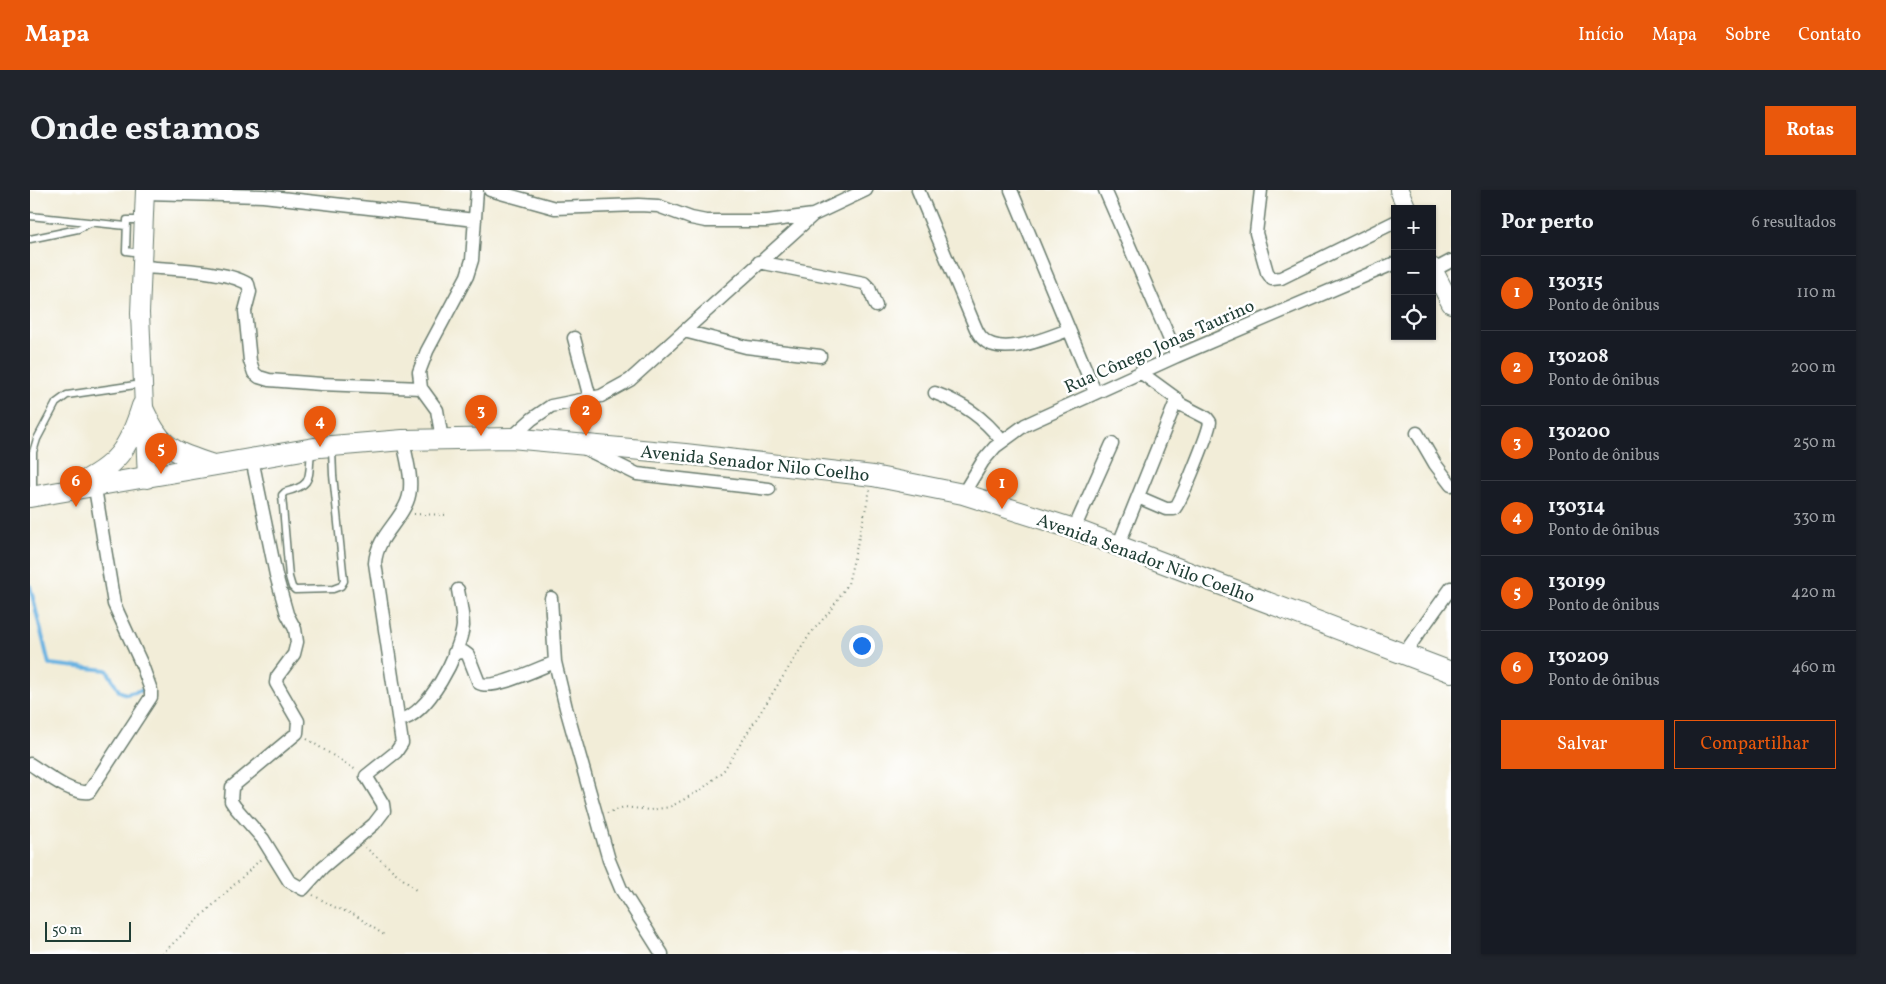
<!DOCTYPE html>
<html lang="pt">
<head>
<meta charset="utf-8">
<style>
  :root { --surface:#171b24; --page:#20242c; --text:#f1f3f6; --muted:#9ea1a6; --line:#363941; --accent:#ea580c }
  body { margin:0; font-family:Vollkorn,serif; background:var(--page); color:var(--text) }
  .controls { position:absolute; right:15px; top:15px; display:grid; overflow:hidden; border-radius:0px; box-shadow:0 1px 4px #0004 }
  .controls button { width:45px; height:45px; display:grid; place-items:center; padding:0; border:0; border-bottom:1px solid var(--line); background:var(--surface); color:var(--text); font:25px sans-serif }
  .scale { position:absolute; left:15px; bottom:12px; width:86px; box-sizing:border-box; padding-left:5px; border:2px solid #1f3d34; border-top:0; font-size:14px; line-height:18px; white-space:nowrap; color:#1f3d34; -webkit-text-stroke:4px #fff; paint-order:stroke }
  .you { position:absolute; left:831px; top:455px; width:18px; height:18px; margin:-12px; border:4px solid #fff; border-radius:50%; background:#1a73e8; box-shadow:0 0 0 8px #1a73e833 }
  .badge { display:grid; place-items:center; width:32px; height:32px; border-radius:50%; background:var(--accent); color:#fff; font-size:16px; font-weight:700 }
  .pin { position:absolute; translate:-50% -41px; filter:drop-shadow(0 1px 2px #0008) }
  .pin::after { content:''; position:absolute; top:26px; width:18px; height:15px; background:inherit; clip-path:polygon(0 0,100% 0,50% 100%) }
  .list { margin:0; padding:0; list-style:none }
  h2 { display:flex; justify-content:space-between; align-items:center; height:65px; margin:0; padding:0 20px; font-size:21px }
  h2 small { font-size:16px; font-weight:400; color:var(--muted) }
  .list li { display:grid; grid-template-columns:32px 1fr auto; gap:15px; align-items:center; box-sizing:border-box; height:75px; padding:0 20px; border-top:1px solid var(--line) }
  .list b { display:block; font-size:19px; white-space:nowrap }
  .list p { margin:0; font-size:16px; white-space:nowrap; color:var(--muted) }
  .list em { font-size:16px; font-style:normal; color:var(--muted) }
  .actions { display:flex; gap:10px; padding:15px 20px }
  .actions a { flex:1; padding:11px 0; border:1px solid var(--accent); border-radius:0px; text-align:center; font-size:18px; color:var(--accent) }
  .actions .main { background:var(--accent); color:#fff }
  .icon { flex:none; width:28px; height:28px; fill:none; stroke:currentColor; stroke-width:2; stroke-linecap:round; stroke-linejoin:round }
  .map { position:relative; flex:none; width:1421px; height:764px; overflow:hidden; border-radius:0px }
  header { display:flex; align-items:center; gap:30px; box-sizing:border-box; height:70px; padding:0 25px; background:var(--accent); color:#fff }
  header strong { font-size:24px }
  nav { display:flex; gap:28px; margin-inline-start:auto; font-size:18px }
  .intro { display:flex; align-items:center; justify-content:space-between; box-sizing:border-box; height:120px; padding:0 30px }
  h1 { margin:0; font-size:35px }
  .button { padding:12px 22px; border-radius:0px; background:var(--accent); color:#fff; font-size:18px; font-weight:700 }
  main { display:flex; gap:30px; padding:0 30px }
  aside { flex:1; background:var(--surface); border-radius:0px; box-shadow:0 1px 4px #0004 }
  .map>svg:first-child { display:block }
</style>
</head>
<body>
<header>
<strong>Mapa</strong>
<nav><a>Início</a><a>Mapa</a><a>Sobre</a><a>Contato</a></nav>
</header>
<div class="intro"><h1>Onde estamos</h1><a class="button">Rotas</a></div>
<main>
<div class="map">
<svg width="1421" height="764" viewBox="0 0 1421 764">
  <rect width="100%" height="100%" fill="#fff"/>
  <filter id="ink" filterUnits="userSpaceOnUse"><feTurbulence type="fractalNoise" baseFrequency=".02" numOctaves="2"/><feDisplacementMap in="SourceGraphic" scale="10" xChannelSelector="R" yChannelSelector="G"/><feConvolveMatrix kernelMatrix="1 2 1 2 8 2 1 2 1" color-interpolation-filters="sRGB"/></filter>
  <filter id="wash" filterUnits="userSpaceOnUse"><feTurbulence type="fractalNoise" baseFrequency=".0096" numOctaves="4" result="noise"/><feDisplacementMap in="SourceGraphic" scale="20" xChannelSelector="R" yChannelSelector="G"/><feGaussianBlur stdDeviation="1.12" result="paint"/><feColorMatrix in="noise" values="0 0 0 0 0 0 0 0 0 0 0 0 0 0 0 0 0 1.4 0 .05"/><feComposite in="paint" operator="in"/></filter>
  <g filter="url(#wash)">
    <rect width="100%" height="100%" fill="#f2edd8"/>
    <g fill="none" stroke-linecap="round" stroke-linejoin="round">
      <path stroke="#6ab3e2" stroke-width="4" d="M0 396 19 474 77 480 89 501 96 504 118 499"/>
    </g>
  </g>
  <g filter="url(#ink)">
    <g fill="none" stroke-linecap="round" stroke-linejoin="round">
      <defs>
        <path id="lane" d="M0 26 96 36
          M0 49 48 39 60 33
          M111 63 96 61 97 30H113
          M281 261C278 288 284 295 255 302L252 305 259 387 262 397 265 400 303 399 311 396 314 391 303 285 302 259
          M3 303V262L7 249 26 213 37 205 112 194"/>
        <path id="street" d="M460 0 525 18 609 15 628 16 661 28 676 31H737L783 25
          M888 0 944 134C946 139 948 144 952 148 970 168 1017 148 1038 140
          M981 0 1065 202
          M1075 0 1147 166
          M1231 0 1226 43 1237 82 1242 89 1251 88 1365 32
          M115 3 233 6 445 30
          M729 72 834 93 839 98 846 116
          M112 77C140 79 196 80 218 94L220 102 215 121 220 171 224 183 229 187 239 190 291 194 391 198
          M1404 80 1421 71
          M654 141 716 157 790 166
          M544 148 560 208
          M905 203C934 214 953 227 972 251
          M1387 243 1405 274 1421 295
          M481 248 502 229 521 216 571 206 600 190 783 25 836 0
          M412 249 407 220 391 198 389 182 397 161 437 86 442 70 447 0
          M556 259 607 284 739 299
          M222 269 246 385 257 424 265 439 267 452 264 464 247 487 246 493 268 531 267 543 202 597 201 611 205 617 233 649 259 691 273 699 293 677 344 634 354 621 353 614 336 586 366 562 372 553 345 373C347 347 368 334 377 312 385 293 376 269 373 250
          M933 304 953 271 965 257 995 235 1147 166 1365 73
          M1108 307 1136 319H1144C1151 313 1179 242 1180 232L1177 228 1146 212
          M1044 339 1082 254
          M1088 356 1147 209 1110 182
          M521 408 525 472 536 518 579 670 591 699 632 764
          M424 463 434 462 438 465 449 493C463 501 509 478 525 472
          M1373 465 1421 398
          M370 530C398 525 430 463 433 436 433 425 430 411 428 400
          M0 574C16 584 40 604 59 602L121 507V500L112 475 84 414 65 298"/>
        <path id="secondary" d="M115 0 110 123 117 289
          M1369 0 1377 19
          M1402 77 1421 114"/>
        <path id="primary" d="M112 216C131 259 140 260 183 275
          M46 295C87 276 99 258 112 216
          M0 307 290 257 373 250 481 248 655 264 843 286 933 304 1044 339 1421 482"/>
      </defs>
      <use href="#lane" stroke="#697b6d" stroke-width="9"/>
      <use href="#street" stroke="#697b6d" stroke-width="15"/>
      <use href="#secondary" stroke="#697b6d" stroke-width="20"/>
      <use href="#primary" stroke="#697b6d" stroke-width="22"/>
      <path stroke="#697b6d" stroke-width="2" stroke-dasharray="1 4" stroke-linecap="butt" d="M384 324 419 325
        M277 549 326 580
        M577 623 594 617 620 620 640 617 671 600 694 580 780 444 800 421 818 394 840 300
        M335 657 387 701
        M283 705 304 717 325 725 354 745
        M132 764 231 669"/>
      <use href="#lane" stroke="#fff" stroke-width="6"/>
      <use href="#street" stroke="#fff" stroke-width="12"/>
      <use href="#secondary" stroke="#fff" stroke-width="18"/>
      <use href="#primary" stroke="#fff" stroke-width="20"/>
    </g>
  </g>
  <g text-anchor="middle" stroke-width="5" stroke-linejoin="round" paint-order="stroke">
    <g font-size="18" fill="#1f3d34" stroke="#fff">
      <text transform="translate(1129 156) rotate(-24)" y="6">Rua Cônego Jonas Taurino</text>
      <text transform="translate(725 273) rotate(6)" y="6">Avenida Senador Nilo Coelho</text>
      <text transform="translate(1116 368) rotate(20)" y="6">Avenida Senador Nilo Coelho</text>
    </g>
  </g>
</svg>
<div class="controls">
<button>+</button>
<button>−</button>
<button><svg class="icon" aria-label="locate" viewBox="0 0 24 24"><circle cx="12" cy="12" r="6"/><path d="M12 2v4M12 18v4M2 12h4M18 12h4"/></svg></button>
</div>
<div class="scale">50 m</div>
<div class="you"></div>
<div class="pin badge" style="left:972px;top:319px">1</div>
<div class="pin badge" style="left:556px;top:246px">2</div>
<div class="pin badge" style="left:451px;top:246px">3</div>
<div class="pin badge" style="left:290px;top:257px">4</div>
<div class="pin badge" style="left:131px;top:284px">5</div>
<div class="pin badge" style="left:46px;top:317px">6</div>
</div>
<aside>
<h2>Por perto<small>6 resultados</small></h2>
<ul class="list">
<li><span class="badge">1</span><div><b>130315</b><p>Ponto de ônibus</p></div><em>110 m</em></li>
<li><span class="badge">2</span><div><b>130208</b><p>Ponto de ônibus</p></div><em>200 m</em></li>
<li><span class="badge">3</span><div><b>130200</b><p>Ponto de ônibus</p></div><em>250 m</em></li>
<li><span class="badge">4</span><div><b>130314</b><p>Ponto de ônibus</p></div><em>330 m</em></li>
<li><span class="badge">5</span><div><b>130199</b><p>Ponto de ônibus</p></div><em>420 m</em></li>
<li><span class="badge">6</span><div><b>130209</b><p>Ponto de ônibus</p></div><em>460 m</em></li>
</ul>
<div class="actions"><a class="main">Salvar</a><a>Compartilhar</a></div>
</aside>
</main>
</body>
</html>
